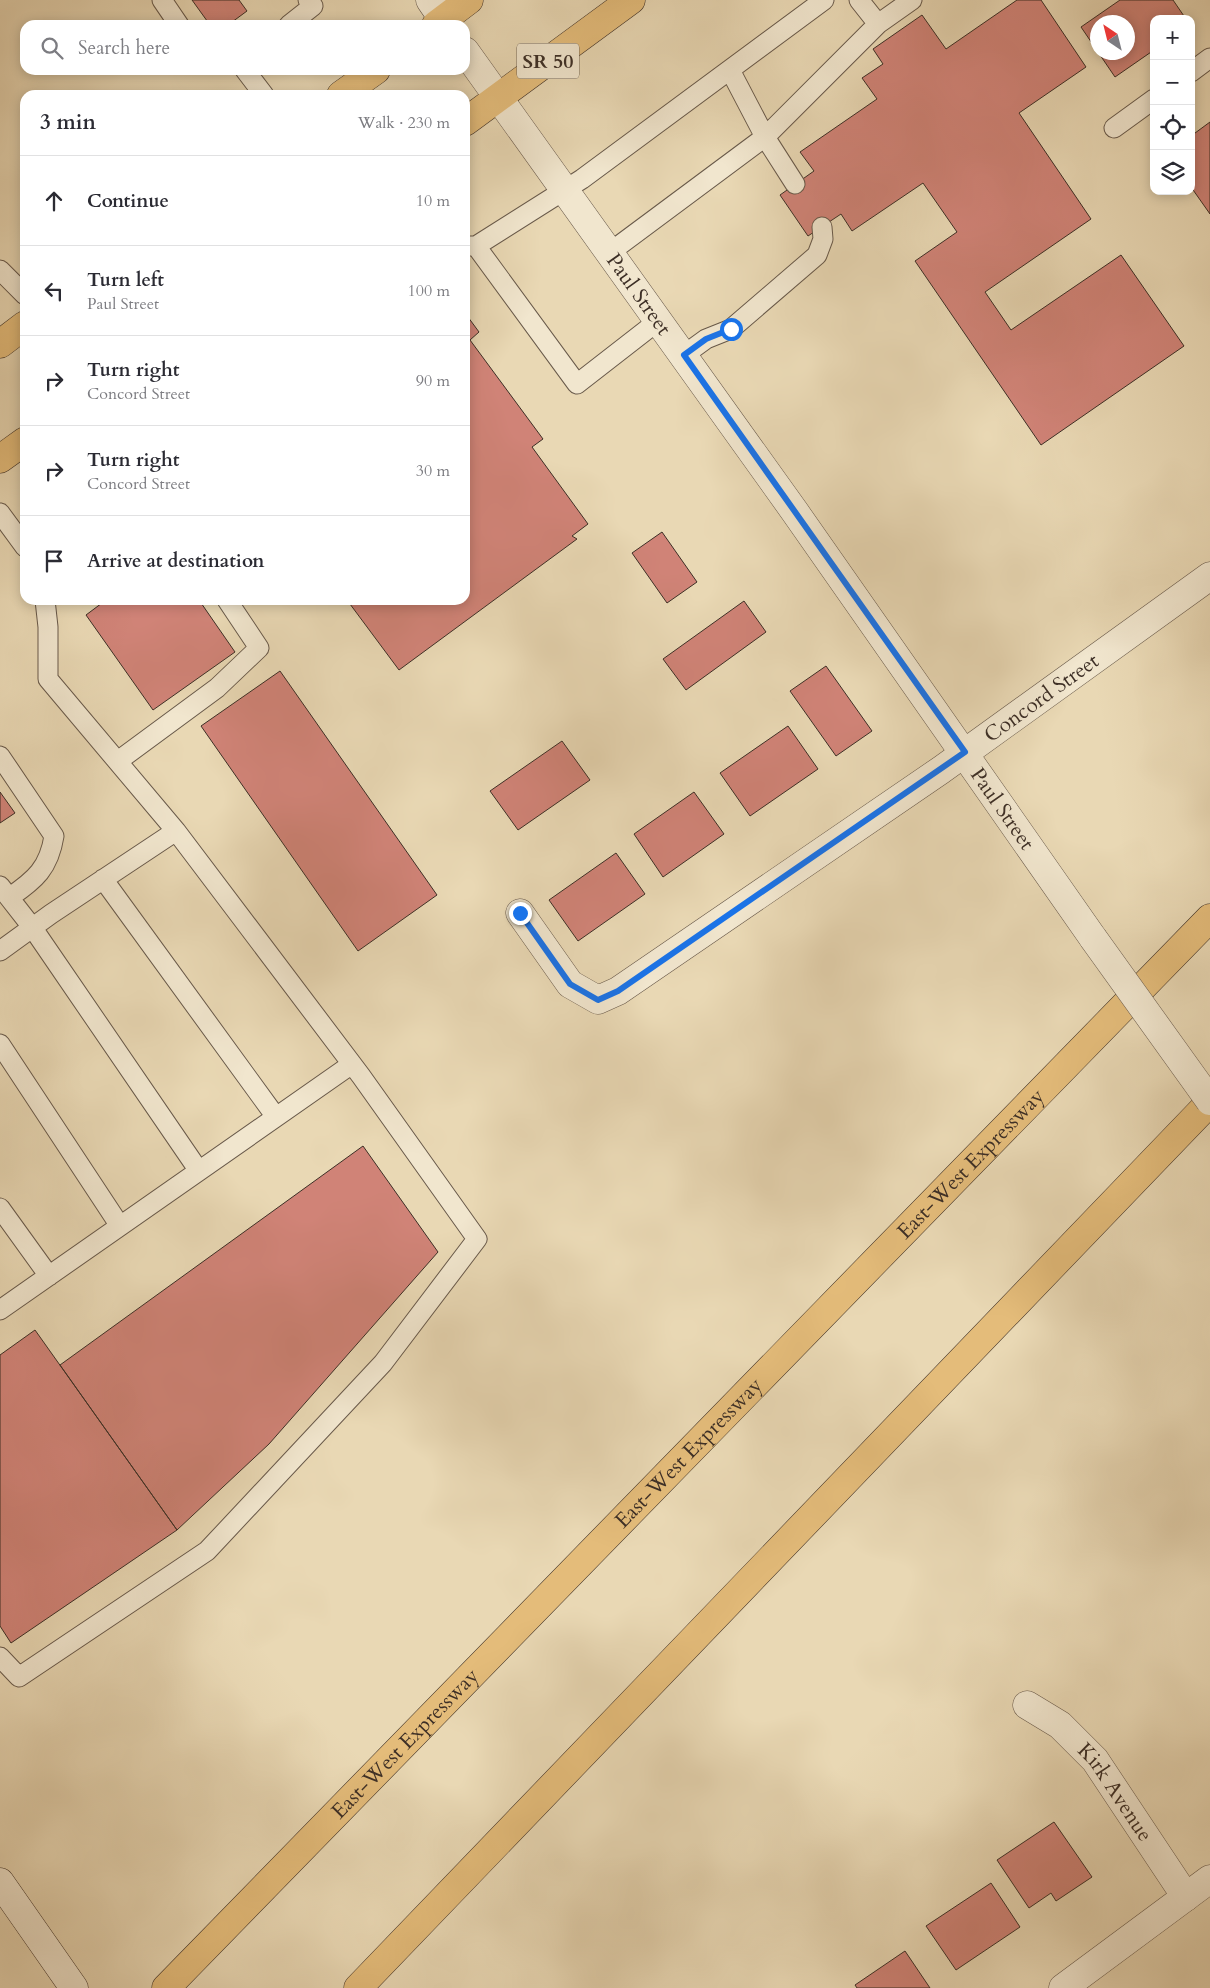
<!DOCTYPE html>
<html lang="en">
<head>
<meta charset="utf-8">
<style>
  :root { --surface:#fff; --page:#f7f7f7; --text:#2b2b33; --muted:#7c7c81; --line:#e1e1e2 }
  body { margin:0; font-family:Cardo,serif; background:var(--page); color:var(--text) }
  .controls { position:absolute; right:15px; top:15px; display:grid; overflow:hidden; border-radius:10px; box-shadow:0 2px 12px #0003 }
  .controls button { width:45px; height:45px; display:grid; place-items:center; padding:0; border:0; border-bottom:1px solid var(--line); background:var(--surface); color:var(--text); font:25px sans-serif }
  .compass { position:absolute; left:1090px; top:15px; width:45px; height:45px; border-radius:50%; background:var(--surface); box-shadow:0 2px 12px #0003; rotate:325deg }
  .stop { position:absolute; width:15px; height:15px; margin:-11px; border:4px solid #1a73e8; border-radius:50%; background:#fff }
  .stop.end { background:#1a73e8; border-color:#fff; box-shadow:0 1px 5px #0008 }
  .list { margin:0; padding:0; list-style:none }
  h2 { display:flex; justify-content:space-between; align-items:center; height:65px; margin:0; padding:0 20px; font-size:21px }
  h2 small { font-size:16px; font-weight:400; color:var(--muted) }
  .list li { display:grid; grid-template-columns:32px 1fr auto; gap:15px; align-items:center; box-sizing:border-box; height:90px; padding:0 20px; border-top:1px solid var(--line) }
  .list b { display:block; font-size:19px; white-space:nowrap }
  .list p { margin:0; font-size:16px; white-space:nowrap; color:var(--muted) }
  .list em { font-size:16px; font-style:normal; color:var(--muted) }
  .icon { flex:none; width:28px; height:28px; fill:none; stroke:currentColor; stroke-width:2; stroke-linecap:round; stroke-linejoin:round }
  .map { position:relative; flex:none; width:1210px; height:1988px; overflow:hidden }
  .search { position:absolute; background:var(--surface); box-shadow:0 2px 12px #0003; left:20px; top:20px; width:450px; height:55px; display:flex; align-items:center; gap:12px; box-sizing:border-box; padding:0 18px; border-radius:15px; color:var(--muted); font-size:19px }
  .panel { position:absolute; background:var(--surface); box-shadow:0 2px 12px #0003; left:20px; top:90px; width:450px; height:515px; border-radius:15px }
  .map>svg:first-child { display:block }
</style>
</head>
<body>
<div class="map">
<svg width="1210" height="1988" viewBox="0 0 1210 1988">
  <rect width="100%" height="100%" fill="#e9d8b4"/>
  <filter id="stains"><feTurbulence type="fractalNoise" baseFrequency=".004" numOctaves="4"/><feColorMatrix values="0 0 0 0 .2 0 0 0 0 .09 0 0 0 0 .02 0 0 0 .5 -.17"/></filter>
  <radialGradient id="worn" r=".72"><stop offset=".6" stop-color="#630" stop-opacity="0"/><stop offset="1" stop-color="#630" stop-opacity=".3"/></radialGradient>
  <path fill="#d08377" stroke="#3d2f26" d="M192 0H239L247 11 228 25H210Z
    M1017 0H1041L1086 67 1019 113 1091 219 985 292 1011 330 1121 255 1184 346 1041 445 915 261 957 232 923 183 852 231 841 214 808 236 780 195 814 171 800 152 877 99 862 78 883 64 873 49 922 15 946 49Z
    M1120 0H1173L1186 19H1154V50L1115 77 1098 52H1128V22H1098V52L1081 27Z
    M1210 122V214L1191 187V136Z
    M465 313 479 332 470 340 543 439 532 447 588 524 572 536 577 539 399 670 347 600H465Z
    M662 532 697 582 667 603 632 553Z
    M106 600H199L235 652 153 710 86 615Z
    M744 601 766 632 686 690 663 659Z
    M826 666 872 731 836 756 790 691Z
    M280 671 437 895 358 951 201 726Z
    M788 726 818 769 750 816 720 773Z
    M562 741 590 780 518 830 490 791Z
    M0 792 15 813 0 823Z
    M694 792 724 834 663 877 634 834Z
    M616 853 645 894 578 941 549 900Z
    M363 1146 438 1252 269 1444 177 1530 60 1365Z
    M35 1330 177 1530 11 1643 0 1626V1355Z
    M1054 1822 1092 1877 1056 1901 1051 1893 1029 1908 997 1860Z
    M991 1883 1020 1927 956 1970 926 1926Z
    M905 1951 930 1988H857L855 1985Z"/>
  <g fill="none" stroke-linecap="round" stroke-linejoin="round">
    <defs>
      <path id="lane" d="M162 0 179 25
        M859 0 878 24
        M289 25 313 6 308 0
        M245 70 264 95
        M730 70 765 137 795 184
        M1191 72 1210 58
        M1114 128 1154 99
        M465 246H476L577 384 658 321
        M476 246 582 179 824 0
        M609 253 765 137 878 24 912 0
        M0 270 25 295
        M684 355 706 339 731 329 817 255 823 239 822 227
        M0 513 25 547
        M0 756 54 836C49 868 35 880 10 897
        M118 761 217 688 259 648 227 600
        M103 879 276 1117
        M0 886 32 927 199 1171
        M0 951 51 914 176 831
        M0 1044 120 1226
        M0 1208 49 1276
        M0 1310 352 1064
        M0 1657 19 1677 207 1551 383 1363 477 1239 361 1076 176 831 48 679V627L45 600"/>
      <g id="street">
        <path d="M430 0 447 25"/>
        <path id="s1" d="M465 51 795 512 1093 938"/>
        <path id="s2" d="M520 913 570 984 598 1000 618 991 941 770 1210 576"/>
        <path id="s3" d="M1027 1705 1060 1725 1095 1760 1186 1897"/>
        <path d="M1063 1988 1210 1879"/>
      </g>
      <path id="secondary" d="M0 1882 74 1988"/>
      <g id="highway">
        <path d="M436 25 469 0"/>
        <path d="M341 95 376 70"/>
        <path d="M465 122 631 0"/>
        <path d="M0 344 25 325"/>
        <path d="M0 459 25 441"/>
        <path id="s4" d="M166 1988 1210 918"/>
        <path d="M358 1988 1210 1102"/>
      </g>
    </defs>
    <use href="#lane" stroke="#68594a" stroke-width="21"/>
    <use href="#street" stroke="#68594a" stroke-width="29"/>
    <use href="#secondary" stroke="#3d2f26" stroke-width="29"/>
    <use href="#highway" stroke="#3d2f26" stroke-width="29"/>
    <use href="#lane" stroke="#f1e6ce" stroke-width="19"/>
    <use href="#street" stroke="#f1e6ce" stroke-width="28"/>
    <use href="#secondary" stroke="#f1e6ce" stroke-width="28"/>
    <use href="#highway" stroke="#e4bc7a" stroke-width="28"/>
    <defs>
      <path id="street-bridge" d="M1093 938 1210 1101"/>
    </defs>
    <use href="#street-bridge" stroke="#68594a" stroke-width="29" stroke-linecap="butt"/>
    <use href="#street-bridge" stroke="#f1e6ce" stroke-width="28"/>
  </g>
  <g fill="none" stroke-linecap="round" stroke-linejoin="round">
    <path stroke="#1a73e8" stroke-width="6" d="M520 913 570 984 598 1000 618 991 965 752 684 355 706 339 731 329"/>
  </g>
  <g text-anchor="middle" stroke-width="4" stroke-linejoin="round" paint-order="stroke">
    <rect fill="#f1e6ce" stroke="#736658" stroke-width="1" x="517" y="43.5" width="62" height="35" rx="4"/>
    <g font-size="20" font-weight="bold" fill="#3d2f26">
      <text x="548" y="68">SR 50</text>
    </g>
    <g font-size="21" fill="#3d2f26" stroke="#f1e6ce">
      <text dy="7" stroke="none"><textPath href="#s1" startOffset="299">Paul Street</textPath></text>
      <text dy="7" stroke="none"><textPath href="#s2" startOffset="656">Concord Street</textPath></text>
      <text dy="7" stroke="none"><textPath href="#s1" startOffset="929">Paul Street</textPath></text>
      <text dy="7" stroke="none"><textPath href="#s4" startOffset="1152">East-West Expressway</textPath></text>
      <text dy="7" stroke="none"><textPath href="#s4" startOffset="748">East-West Expressway</textPath></text>
      <text dy="7" stroke="none"><textPath href="#s4" startOffset="342">East-West Expressway</textPath></text>
      <text dy="7" stroke="none"><textPath href="#s3" startOffset="126">Kirk Avenue</textPath></text>
    </g>
  </g>
  <rect width="100%" height="100%" filter="url(#stains)"/>
  <rect width="100%" height="100%" fill="url(#worn)"/>
</svg>
<div class="controls">
<button>+</button>
<button>−</button>
<button><svg class="icon" aria-label="locate" viewBox="0 0 24 24"><circle cx="12" cy="12" r="6"/><path d="M12 2v4M12 18v4M2 12h4M18 12h4"/></svg></button>
<button><svg class="icon" aria-label="layers" viewBox="0 0 24 24"><path d="M12 4l9 5-9 5-9-5zM3 14l9 5 9-5"/></svg></button>
</div>
<svg class="compass" viewBox="-18 -18 36 36"><path d="M0-13l5 13h-10z" fill="#e53935"/><path d="M0 13l5-13h-10z" fill="#7c7c81"/></svg>
<div class="stop" style="left:731px;top:329px"></div>
<div class="stop end" style="left:520px;top:913px"></div>
<div class="search"><svg class="icon" aria-label="search" viewBox="0 0 24 24"><circle cx="10" cy="10" r="6"/><path d="M15 15l6 6"/></svg>Search here</div>
<section class="panel">
<h2>3 min<small>Walk · 230 m</small></h2>
<ul class="list">
<li><svg class="icon" aria-label="ahead" viewBox="0 0 24 24"><path d="M12 20V5M6 11l6-6 6 6"/></svg><div><b>Continue</b></div><em>10 m</em></li>
<li><svg class="icon" aria-label="left" viewBox="0 0 24 24"><path d="M17 20v-9H6M10 6l-5 5 5 5"/></svg><div><b>Turn left</b><p>Paul Street</p></div><em>100 m</em></li>
<li><svg class="icon" aria-label="right" viewBox="0 0 24 24"><path d="M7 20v-9h11M14 6l5 5-5 5"/></svg><div><b>Turn right</b><p>Concord Street</p></div><em>90 m</em></li>
<li><svg class="icon" aria-label="right" viewBox="0 0 24 24"><path d="M7 20v-9h11M14 6l5 5-5 5"/></svg><div><b>Turn right</b><p>Concord Street</p></div><em>30 m</em></li>
<li><svg class="icon" aria-label="arrive" viewBox="0 0 24 24"><path d="M6 21V4h12l-3 4 3 4H6"/></svg><div><b>Arrive at destination</b></div></li>
</ul>
</section>
</div>
</body>
</html>
